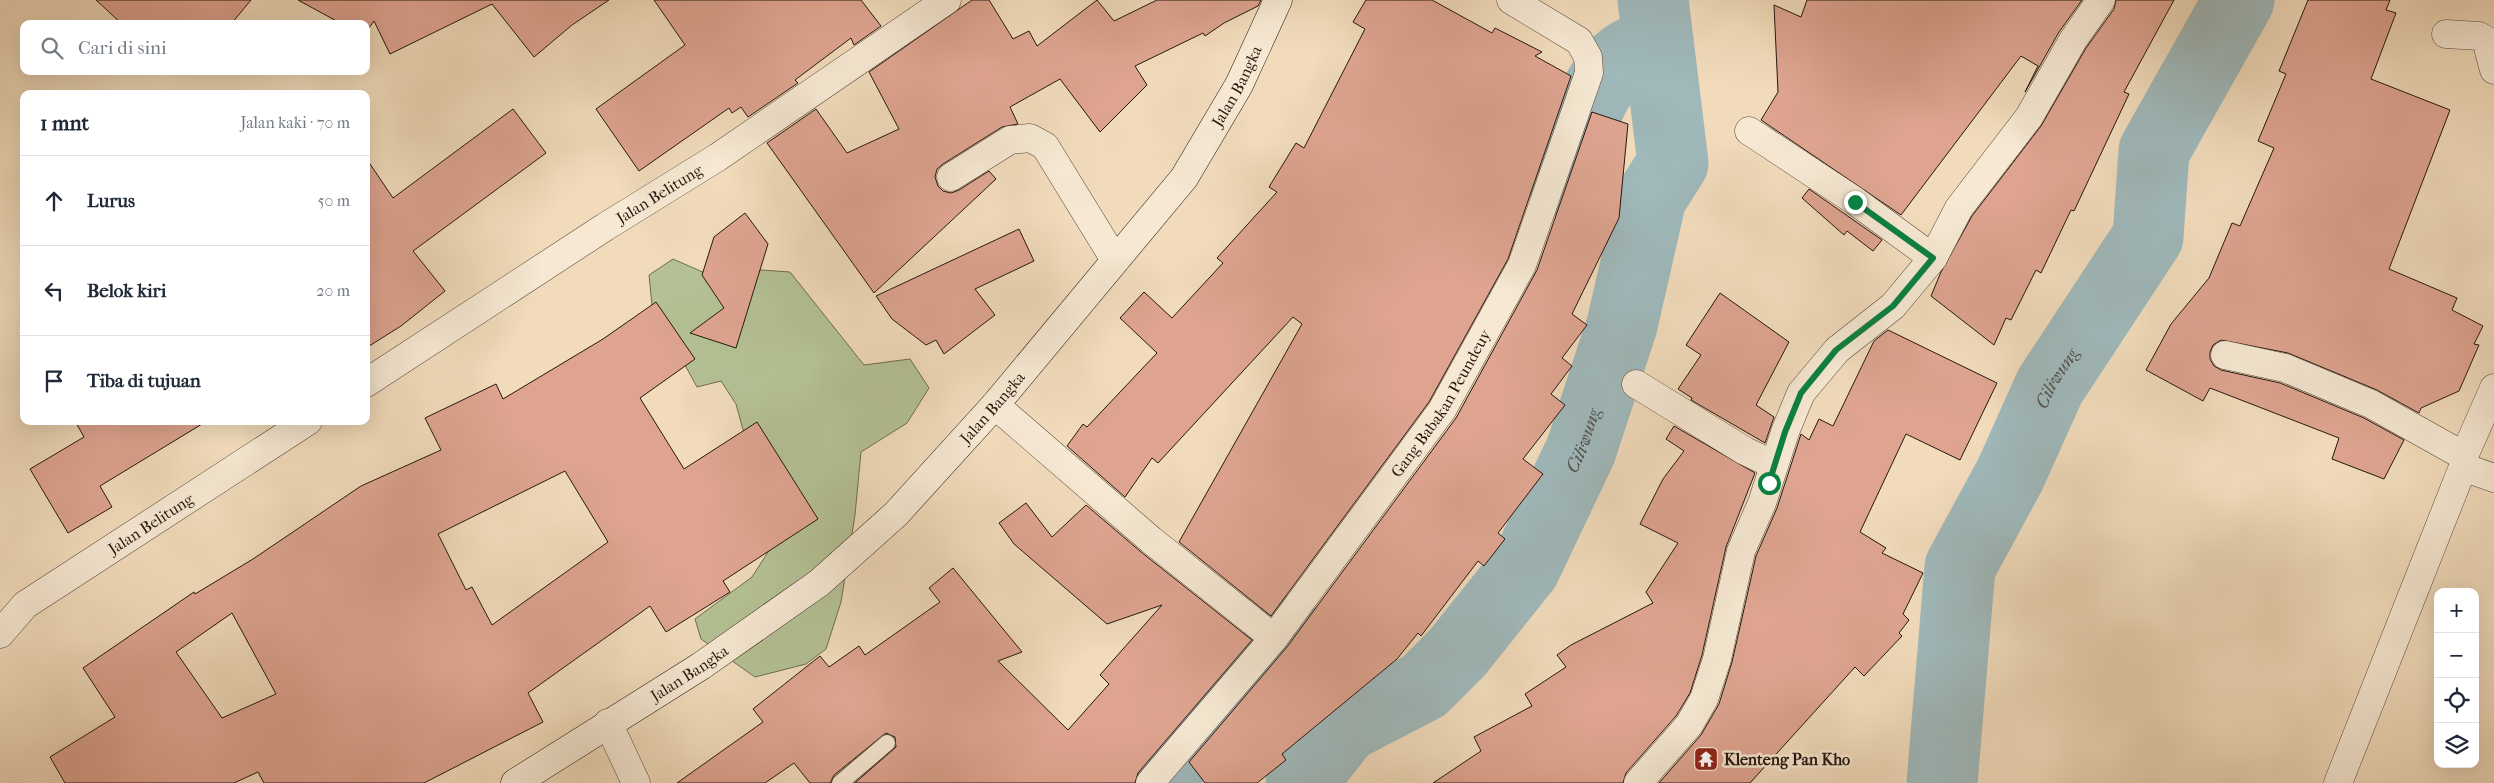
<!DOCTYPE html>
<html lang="id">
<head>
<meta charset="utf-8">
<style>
  :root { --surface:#fff; --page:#f2f2f3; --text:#1f2937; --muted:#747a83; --line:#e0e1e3 }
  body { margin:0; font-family:"IM FELL French Canon",serif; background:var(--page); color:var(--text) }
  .controls { position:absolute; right:15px; bottom:15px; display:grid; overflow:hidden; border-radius:10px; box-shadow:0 5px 20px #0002 }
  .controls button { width:45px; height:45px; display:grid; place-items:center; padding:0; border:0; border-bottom:1px solid var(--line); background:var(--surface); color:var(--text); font:25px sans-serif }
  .stop { position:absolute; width:15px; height:15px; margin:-11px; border:4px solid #0b8043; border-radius:50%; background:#fff }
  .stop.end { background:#0b8043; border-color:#fff; box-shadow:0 1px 5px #0008 }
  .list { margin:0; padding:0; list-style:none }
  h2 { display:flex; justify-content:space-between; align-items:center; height:65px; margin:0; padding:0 20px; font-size:21px }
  h2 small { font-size:16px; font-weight:400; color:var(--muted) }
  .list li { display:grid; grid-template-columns:32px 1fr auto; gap:15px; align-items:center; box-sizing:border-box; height:90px; padding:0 20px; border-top:1px solid var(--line) }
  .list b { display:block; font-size:19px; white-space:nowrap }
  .list em { font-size:16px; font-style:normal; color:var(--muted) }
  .icon { flex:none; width:28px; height:28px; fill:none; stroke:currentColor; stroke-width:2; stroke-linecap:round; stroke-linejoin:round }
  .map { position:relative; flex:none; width:2494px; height:783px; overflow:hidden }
  .search { position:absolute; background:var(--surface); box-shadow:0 5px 20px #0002; left:20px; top:20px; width:350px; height:55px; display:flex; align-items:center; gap:12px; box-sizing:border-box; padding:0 18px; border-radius:10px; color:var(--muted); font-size:19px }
  .panel { position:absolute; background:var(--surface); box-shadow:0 5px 20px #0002; left:20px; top:90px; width:350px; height:335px; border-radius:10px }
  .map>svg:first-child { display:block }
</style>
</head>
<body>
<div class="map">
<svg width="2494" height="783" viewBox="0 0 2494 783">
  <rect width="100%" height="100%" fill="#f1dbbb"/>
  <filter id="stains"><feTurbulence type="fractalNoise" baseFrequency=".004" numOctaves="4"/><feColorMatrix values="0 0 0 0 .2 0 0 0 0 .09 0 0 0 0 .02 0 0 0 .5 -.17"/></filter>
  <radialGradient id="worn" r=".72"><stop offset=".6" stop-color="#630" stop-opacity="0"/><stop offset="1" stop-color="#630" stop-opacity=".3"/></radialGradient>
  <path fill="#b4c194" stroke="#6c6c52" d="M673 259 721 280 761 270 790 272 864 365 910 359 929 388 907 423 861 452 855 515 841 602 826 649 806 664 755 677 701 639 695 619 752 577 784 527 751 459 736 404 721 381 697 387 652 305 649 275Z"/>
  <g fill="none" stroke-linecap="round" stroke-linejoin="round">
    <g stroke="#9fb8ba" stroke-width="71">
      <path d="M1561 180C1575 144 1595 71 1631 53 1639 49 1648 47 1657 44"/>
      <path d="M1160 783 1176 757 1225 718 1288 631"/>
      <path id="s1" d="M1301 783 1345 727 1424 686 1457 653 1525 568 1581 450 1622 325 1651 198 1673 163 1653 0"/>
      <path id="s2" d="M1942 783 1960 567 2010 475 2050 386 2148 237 2154 151 2239 0"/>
    </g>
  </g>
  <path fill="#dea490" stroke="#251710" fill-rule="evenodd" d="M96 0H251L231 24H122Z
    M298 0H609L572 25 534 57 492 4 390 54 374 21 366 32V24H342Z
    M654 0H861L881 26 854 45 851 38 795 80 798 83 748 117 741 107 732 113 729 108 639 171 596 109 685 45Z
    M972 0H989L1013 39 1029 31 1037 46 1097 0 1114 21 1157 0H1261L1258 6 1224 23 1205 36 1203 33 1135 66 1147 85 1100 132 1060 79 1010 107 1018 124 1002 127 943 164 937 169 935 177 938 186 943 191 951 193 959 190 989 171 996 179 874 293 767 143 816 109 847 153 899 129 869 72Z
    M1366 0H1432L1492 33 1495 28 1542 52 1535 56 1571 76 1508 259 1429 402 1271 616 1179 542 1302 324 1293 317 1158 463 1152 458 1125 497 1067 446 1083 424 1087 427 1157 353 1120 318 1144 292 1172 318 1223 263 1217 258 1277 192 1269 187 1296 143 1304 148 1365 29 1353 22Z
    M1807 0H2082L2059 32 2025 92 2038 66 2021 56 1901 215 1761 120 1778 92 1774 5 1801 17Z
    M2116 0H2174L2124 92 2129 94 2074 211 2071 210 2041 273 2036 270 2011 320 2006 318 1994 345 1931 296 1941 272 1972 216 2041 126 2086 48 2114 9Z
    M2308 0H2390L2386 10 2396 13 2371 79 2450 110 2389 269 2457 298 2452 310 2483 326 2474 344 2479 345 2459 391 2421 408 2419 413 2377 390 2288 353 2221 340 2213 345 2210 352V359L2214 366 2221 370 2280 383 2364 418 2404 440 2384 479 2332 459 2339 438 2210 388 2203 401 2146 370 2171 324 2209 278 2232 223 2240 226 2274 148 2258 141 2286 74 2279 71Z
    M513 109 546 153 413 251 445 291 401 326 366 348V158L393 198Z
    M1592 112 1628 124 1619 218 1572 314 1587 325 1562 358 1572 366 1551 394 1565 405 1523 459 1543 474 1498 533 1505 539 1484 566 1478 561 1421 636 1418 633 1397 659 1282 754 1286 760 1257 783H1205L1189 762 1287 647 1456 418 1537 270Z
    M1809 189 1882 240 1873 251 1847 231 1844 235 1802 198Z
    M745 213 768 244 736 348 690 333 724 308 702 275 714 237Z
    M1019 229 1034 261 975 289 995 315 944 354 936 340 926 345 892 319 876 296Z
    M1720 293 1789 342 1756 405 1774 417 1765 443 1691 400 1692 398 1678 389 1701 355 1686 345Z
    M656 302 695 359 640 398 684 469 757 422 818 519 723 581 730 592 666 632 650 606 528 693 543 722 424 783H264L258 772 234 783H65L50 757 115 717 83 668 194 592 195 594 253 559 361 486 441 450 425 418 496 384 503 399 603 339ZM565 471 608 542 492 625 472 587 466 590 438 534ZM232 613 276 694 222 718 176 652Z
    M1888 330 1997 383 1960 460 1906 434 1860 532 1886 548 1882 553 1923 573 1903 614 1909 620 1899 633 1902 636 1864 676 1855 667 1750 783H1659L1701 735 1719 704 1732 662 1756 556 1777 508 1801 434 1809 440 1819 419 1833 426 1874 341Z
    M75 421H207L100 486 112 507 68 533 30 469 84 437Z
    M1674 426 1755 473 1726 547 1702 655 1690 693 1676 716 1626 773 1623 783H1433L1481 751 1474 737 1532 706 1525 694 1566 667 1557 655 1571 645 1653 603 1646 592 1678 543 1640 524 1663 479 1684 451 1666 439Z
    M1026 503 1052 537 1086 505 1141 552 1252 640 1138 773 1135 783H855L896 747 895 737 886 733 834 775 830 783H810L794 763 765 783H677L763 722 753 709 820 656 829 667 859 646 865 655 940 602 929 588 953 568 1022 652 998 661 1068 730 1109 684 1100 675 1162 605 1107 624 1014 544 999 523Z"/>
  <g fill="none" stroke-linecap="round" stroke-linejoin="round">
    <defs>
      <path id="lane" d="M840 783 887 743"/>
      <g id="street">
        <path d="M2446 34 2479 36 2486 40 2494 70"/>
        <path d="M1749 131 1855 201 1933 258"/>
        <path d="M951 177 1010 140 1030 138 1045 146 1115 260"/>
        <path d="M2225 355 2285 368 2371 404 2464 456"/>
        <path id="s3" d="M366 383 605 227 718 157 947 0"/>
        <path d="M1636 384 1745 451 1774 465"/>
        <path d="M995 405 1151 540 1274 638"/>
        <path d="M2463 467 2494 478"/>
        <path id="s4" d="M0 634 25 605 308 421"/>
        <path d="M608 723 636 783"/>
        <path id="s5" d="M1150 783 1274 638 1442 410 1522 265 1589 73 1588 57 1579 41 1511 0"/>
        <path d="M1638 783 1689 725 1704 699 1717 659 1741 551 1762 503 1785 432 1801 393 1837 350 1893 306 1933 258 1959 208 2029 117 2073 40 2101 0"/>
        <path d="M2338 783 2463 467 2464 456 2494 388"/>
      </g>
      <g id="secondary">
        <path id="s6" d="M515 783 701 666 819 583 896 514 995 405 1184 178 1239 85 1278 0"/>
      </g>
    </defs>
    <use href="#lane" stroke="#58483b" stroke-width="18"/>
    <use href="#street" stroke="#58483b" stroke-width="29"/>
    <use href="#secondary" stroke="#251710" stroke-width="29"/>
    <use href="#lane" stroke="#f6e8d3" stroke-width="16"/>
    <use href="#street" stroke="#f6e8d3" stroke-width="28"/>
    <use href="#secondary" stroke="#f6e8d3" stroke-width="28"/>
  </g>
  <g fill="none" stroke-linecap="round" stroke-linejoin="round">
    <path stroke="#0b8043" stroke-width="6" d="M1769 483 1785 432 1801 393 1836 350 1893 306 1933 258 1855 202"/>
  </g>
  <defs>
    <symbol id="temple-square" viewBox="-11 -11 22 22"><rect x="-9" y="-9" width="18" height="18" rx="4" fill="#8f2418" stroke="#f6e8d3"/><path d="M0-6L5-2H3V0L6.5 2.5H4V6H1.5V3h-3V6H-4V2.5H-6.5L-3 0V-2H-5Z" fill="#fff"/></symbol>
  </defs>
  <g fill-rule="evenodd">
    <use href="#temple-square" x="1692" y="745" width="28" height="28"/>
  </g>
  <g text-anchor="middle" stroke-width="5" stroke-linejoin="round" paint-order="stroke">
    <g font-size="16" fill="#251710" stroke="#f6e8d3">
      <text dy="6" stroke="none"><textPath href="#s6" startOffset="1016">Jalan Bangka</textPath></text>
      <text dy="6" stroke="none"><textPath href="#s3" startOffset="349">Jalan Belitung</textPath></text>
      <text dy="6" stroke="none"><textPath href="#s5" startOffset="479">Gang Babakan Peundeuy</textPath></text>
      <text dy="6" stroke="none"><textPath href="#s6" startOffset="611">Jalan Bangka</textPath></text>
      <text dy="6" stroke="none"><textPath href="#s4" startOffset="188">Jalan Belitung</textPath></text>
      <text dy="6" stroke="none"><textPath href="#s6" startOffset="206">Jalan Bangka</textPath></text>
    </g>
    <g font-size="16" font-weight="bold" fill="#251710" stroke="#f6e8d3" text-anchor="start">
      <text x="1724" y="765">Klenteng Pan Kho</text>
    </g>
    <g font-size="18" font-style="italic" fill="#504f4c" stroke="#f6e8d3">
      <text dy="6" stroke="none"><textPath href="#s2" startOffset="429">Ciliwung</textPath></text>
      <text dy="6" stroke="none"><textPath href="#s1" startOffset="456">Ciliwung</textPath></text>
    </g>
  </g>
  <rect width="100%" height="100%" filter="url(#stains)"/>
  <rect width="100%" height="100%" fill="url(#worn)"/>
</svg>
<div class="controls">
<button>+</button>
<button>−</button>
<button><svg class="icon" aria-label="locate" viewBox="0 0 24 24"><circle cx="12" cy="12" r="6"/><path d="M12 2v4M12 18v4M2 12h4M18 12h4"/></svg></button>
<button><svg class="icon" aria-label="layers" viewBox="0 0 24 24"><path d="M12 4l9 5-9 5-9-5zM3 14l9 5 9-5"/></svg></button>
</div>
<div class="stop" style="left:1769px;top:483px"></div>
<div class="stop end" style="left:1855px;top:202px"></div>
<div class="search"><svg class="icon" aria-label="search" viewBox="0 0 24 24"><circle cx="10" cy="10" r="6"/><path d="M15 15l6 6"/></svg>Cari di sini</div>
<section class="panel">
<h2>1 mnt<small>Jalan kaki · 70 m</small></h2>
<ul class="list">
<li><svg class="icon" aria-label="ahead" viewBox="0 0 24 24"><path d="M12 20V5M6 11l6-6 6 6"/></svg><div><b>Lurus</b></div><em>50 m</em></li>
<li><svg class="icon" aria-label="left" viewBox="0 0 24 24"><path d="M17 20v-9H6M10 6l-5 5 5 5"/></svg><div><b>Belok kiri</b></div><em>20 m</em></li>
<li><svg class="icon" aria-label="arrive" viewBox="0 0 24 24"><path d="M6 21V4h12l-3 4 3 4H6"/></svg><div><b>Tiba di tujuan</b></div></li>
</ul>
</section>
</div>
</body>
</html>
